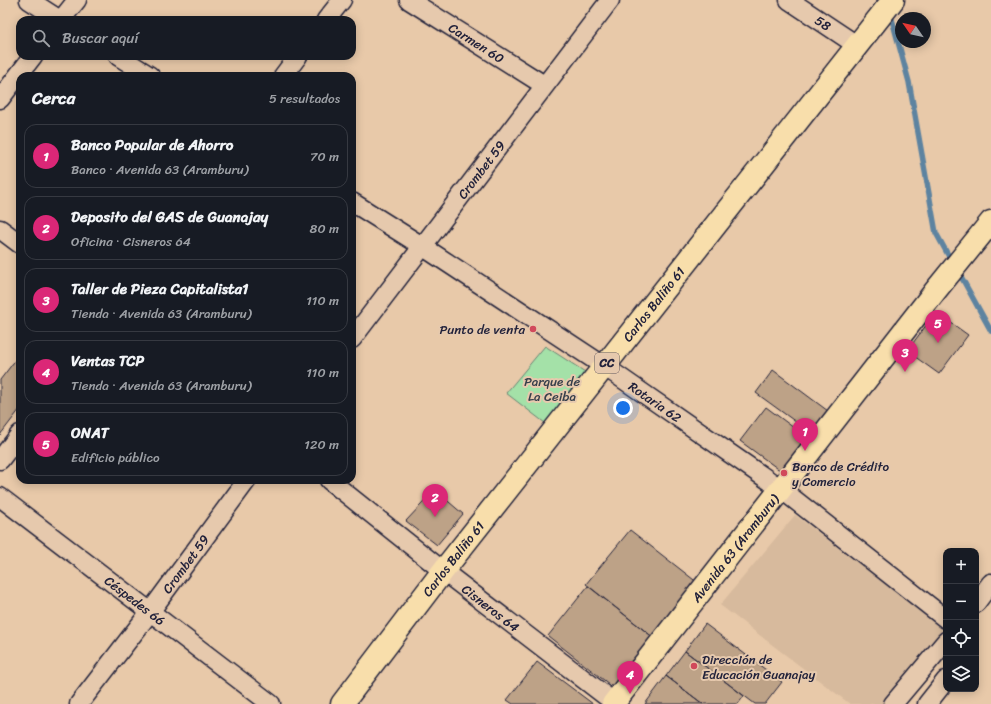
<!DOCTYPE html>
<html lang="es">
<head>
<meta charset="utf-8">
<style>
  :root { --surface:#171b24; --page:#242831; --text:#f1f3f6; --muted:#9ea1a6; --line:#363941; --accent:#db2777 }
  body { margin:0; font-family:Sriracha,sans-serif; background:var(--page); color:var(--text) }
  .controls { position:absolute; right:12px; bottom:12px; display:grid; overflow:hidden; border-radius:8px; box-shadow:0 2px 10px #0003 }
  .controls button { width:36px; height:36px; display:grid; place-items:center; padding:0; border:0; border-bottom:1px solid var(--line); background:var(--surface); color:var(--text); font:20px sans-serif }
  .compass { position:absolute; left:895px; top:12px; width:36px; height:36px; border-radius:50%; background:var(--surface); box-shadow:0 2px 10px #0003; rotate:304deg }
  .you { position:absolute; left:623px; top:408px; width:14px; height:14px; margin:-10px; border:3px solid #fff; border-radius:50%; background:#1a73e8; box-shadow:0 0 0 6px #1a73e833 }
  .badge { display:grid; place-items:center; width:26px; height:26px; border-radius:50%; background:var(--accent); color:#fff; font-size:13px; font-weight:700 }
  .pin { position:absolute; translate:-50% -33px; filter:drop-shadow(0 1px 2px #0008) }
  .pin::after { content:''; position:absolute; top:21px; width:14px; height:12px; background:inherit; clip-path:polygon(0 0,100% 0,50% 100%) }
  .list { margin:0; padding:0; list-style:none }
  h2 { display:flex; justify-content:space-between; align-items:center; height:52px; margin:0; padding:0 16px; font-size:17px }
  h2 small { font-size:13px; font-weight:400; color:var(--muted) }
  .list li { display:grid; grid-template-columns:26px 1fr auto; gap:12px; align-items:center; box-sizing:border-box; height:64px; margin:0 8px 8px; padding:0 8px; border:1px solid var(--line); border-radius:12px }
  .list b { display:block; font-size:15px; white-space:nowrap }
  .list p { margin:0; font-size:13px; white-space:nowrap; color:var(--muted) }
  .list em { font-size:13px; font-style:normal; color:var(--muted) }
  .icon { flex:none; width:22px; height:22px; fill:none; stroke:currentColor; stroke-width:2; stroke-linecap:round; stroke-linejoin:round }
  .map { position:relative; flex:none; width:991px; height:704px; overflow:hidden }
  .search { position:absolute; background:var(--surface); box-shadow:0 2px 10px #0003; left:16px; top:16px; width:340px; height:44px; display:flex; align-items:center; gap:10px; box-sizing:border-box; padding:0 14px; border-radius:12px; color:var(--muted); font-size:15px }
  .panel { position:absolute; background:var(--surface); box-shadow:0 2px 10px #0003; left:16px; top:72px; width:340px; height:412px; border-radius:12px }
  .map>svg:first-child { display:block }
</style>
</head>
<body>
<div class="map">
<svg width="991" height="704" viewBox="0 0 991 704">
  <rect width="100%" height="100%" fill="#e8c9a9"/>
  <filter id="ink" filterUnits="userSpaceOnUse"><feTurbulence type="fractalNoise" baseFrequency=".025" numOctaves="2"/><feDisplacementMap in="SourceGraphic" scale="8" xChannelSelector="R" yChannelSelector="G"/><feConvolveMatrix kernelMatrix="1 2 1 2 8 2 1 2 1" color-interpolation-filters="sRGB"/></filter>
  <g filter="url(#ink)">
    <path fill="#d7ba9d" d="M795 515 944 629 887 704H850L720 605Z"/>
    <path fill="#a4e1a8" stroke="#638272" d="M545 346 599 381 558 433 506 393Z"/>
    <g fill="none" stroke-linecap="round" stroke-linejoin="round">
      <path stroke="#5d83a0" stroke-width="5.5" d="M890 12 909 82 936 233 952 262
        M958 271 991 331"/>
    </g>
    <path fill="#bda287" stroke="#22223b" d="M936 312 968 335 939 374 907 351Z
      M20 354V409L0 435V380Z
      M773 370 828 411 811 433 756 393Z
      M766 407 806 437 781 471 740 441Z
      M435 490 463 514 437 545 406 521Z
      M630 530 703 587 659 642 586 584Z
      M588 586 659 642 619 692 548 636Z
      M705 624 782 682 765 704H755L685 651Z
      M685 651 744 696 738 704H703L666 676Z
      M537 662 593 704H513L507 700Z
      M666 676 703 704H645Z"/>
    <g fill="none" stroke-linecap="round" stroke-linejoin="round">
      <defs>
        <g id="minor">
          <path d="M29 0 60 20"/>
          <path id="s1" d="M409 0 544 85"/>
          <path id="s2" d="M789 0 858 46"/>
          <path d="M61 20 77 0"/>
          <path d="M326 20 342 0"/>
          <path d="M118 56 150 76"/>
          <path d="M283 76 298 56"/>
          <path d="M0 99 33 56"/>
          <path id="s3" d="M352 202 422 246 604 366 781 489 946 619"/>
          <path d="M0 229 20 244"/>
          <path id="s4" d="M352 339 610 0"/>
          <path d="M0 460 20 434"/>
          <path id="s5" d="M329 480 443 571 616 704"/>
          <path id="s6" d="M0 497 271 704"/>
          <path d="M976 603 991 583"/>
          <path id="s7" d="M79 704 150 612 247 480"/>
          <path d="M893 704 946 641"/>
          <path d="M927 704 946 680"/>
        </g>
        <g id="primary">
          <path id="s8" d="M342 704 443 571 893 0"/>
          <path id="s9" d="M613 704 936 290 991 222"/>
        </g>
      </defs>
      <use href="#minor" stroke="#22223b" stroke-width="21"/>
      <use href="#primary" stroke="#22223b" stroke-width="25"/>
      <use href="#minor" stroke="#e6c9ad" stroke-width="18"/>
      <use href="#primary" stroke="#f8deab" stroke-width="22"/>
    </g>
  </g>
  <g fill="#d1495b" stroke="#e6c9ad" stroke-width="1.5">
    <circle cx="533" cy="329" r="4"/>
    <circle cx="784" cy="473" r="4"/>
    <circle cx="694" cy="666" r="4"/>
  </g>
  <g text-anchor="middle" stroke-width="4" stroke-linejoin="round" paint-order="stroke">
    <rect fill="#e6c9ad" stroke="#5d545d" stroke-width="1" x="595" y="353" width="24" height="20" rx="3"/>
    <g font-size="12" font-weight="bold" fill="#22223b">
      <text x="607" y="367">CC</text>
    </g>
    <g font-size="13" fill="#22223b" stroke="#e6c9ad">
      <text dy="5" stroke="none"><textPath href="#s2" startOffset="41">58</textPath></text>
      <text dy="5" stroke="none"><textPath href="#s1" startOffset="80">Carmen 60</textPath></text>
      <text dy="5" stroke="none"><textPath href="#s4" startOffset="213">Crombet 59</textPath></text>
      <text dy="5" stroke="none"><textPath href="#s8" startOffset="507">Carlos Baliño 61</textPath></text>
      <text dy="5" stroke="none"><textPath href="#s3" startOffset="363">Rotaria 62</textPath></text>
      <text dy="5" stroke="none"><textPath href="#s9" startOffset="198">Avenida 63 (Aramburu)</textPath></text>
      <text dy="5" stroke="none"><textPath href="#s8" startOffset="183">Carlos Baliño 61</textPath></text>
      <text dy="5" stroke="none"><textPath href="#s7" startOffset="176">Crombet 59</textPath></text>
      <text dy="5" stroke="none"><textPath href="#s6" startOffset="170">Céspedes 66</textPath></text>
      <text dy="5" stroke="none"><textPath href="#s5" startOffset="206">Cisneros 64</textPath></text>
    </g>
    <g font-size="13" fill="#22223b" stroke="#e6c9ad" text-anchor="start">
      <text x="525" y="334" text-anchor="end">Punto de venta</text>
      <text x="792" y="471">Banco de Crédito<tspan x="792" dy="15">y Comercio</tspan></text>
      <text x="702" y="664">Dirección de<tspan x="702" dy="15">Educación Guanajay</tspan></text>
    </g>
    <g font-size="13" fill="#363f4b" stroke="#e6c9ad">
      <text x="552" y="386">Parque de<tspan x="552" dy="15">La Ceiba</tspan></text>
    </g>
  </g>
</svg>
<div class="controls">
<button>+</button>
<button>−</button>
<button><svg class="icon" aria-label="locate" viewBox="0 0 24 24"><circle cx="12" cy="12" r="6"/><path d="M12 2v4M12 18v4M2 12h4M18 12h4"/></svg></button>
<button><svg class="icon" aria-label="layers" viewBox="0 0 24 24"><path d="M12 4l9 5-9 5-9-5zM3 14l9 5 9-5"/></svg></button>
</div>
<svg class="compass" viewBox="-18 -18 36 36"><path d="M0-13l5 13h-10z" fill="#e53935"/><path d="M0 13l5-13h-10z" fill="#9ea1a6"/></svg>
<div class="you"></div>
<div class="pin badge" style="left:805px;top:451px">1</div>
<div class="pin badge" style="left:435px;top:517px">2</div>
<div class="pin badge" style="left:905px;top:372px">3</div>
<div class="pin badge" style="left:630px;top:694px">4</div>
<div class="pin badge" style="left:938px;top:343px">5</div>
<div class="search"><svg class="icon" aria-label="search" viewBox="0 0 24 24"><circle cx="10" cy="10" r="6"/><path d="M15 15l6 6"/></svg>Buscar aquí</div>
<section class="panel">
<h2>Cerca<small>5 resultados</small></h2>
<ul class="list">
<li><span class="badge">1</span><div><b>Banco Popular de Ahorro</b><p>Banco · Avenida 63 (Aramburu)</p></div><em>70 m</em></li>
<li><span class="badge">2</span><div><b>Deposito del GAS de Guanajay</b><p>Oficina · Cisneros 64</p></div><em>80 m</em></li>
<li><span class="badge">3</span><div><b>Taller de Pieza Capitalista1</b><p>Tienda · Avenida 63 (Aramburu)</p></div><em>110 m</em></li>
<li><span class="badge">4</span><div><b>Ventas TCP</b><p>Tienda · Avenida 63 (Aramburu)</p></div><em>110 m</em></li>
<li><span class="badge">5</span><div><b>ONAT</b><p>Edificio público</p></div><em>120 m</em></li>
</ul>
</section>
</div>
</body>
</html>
